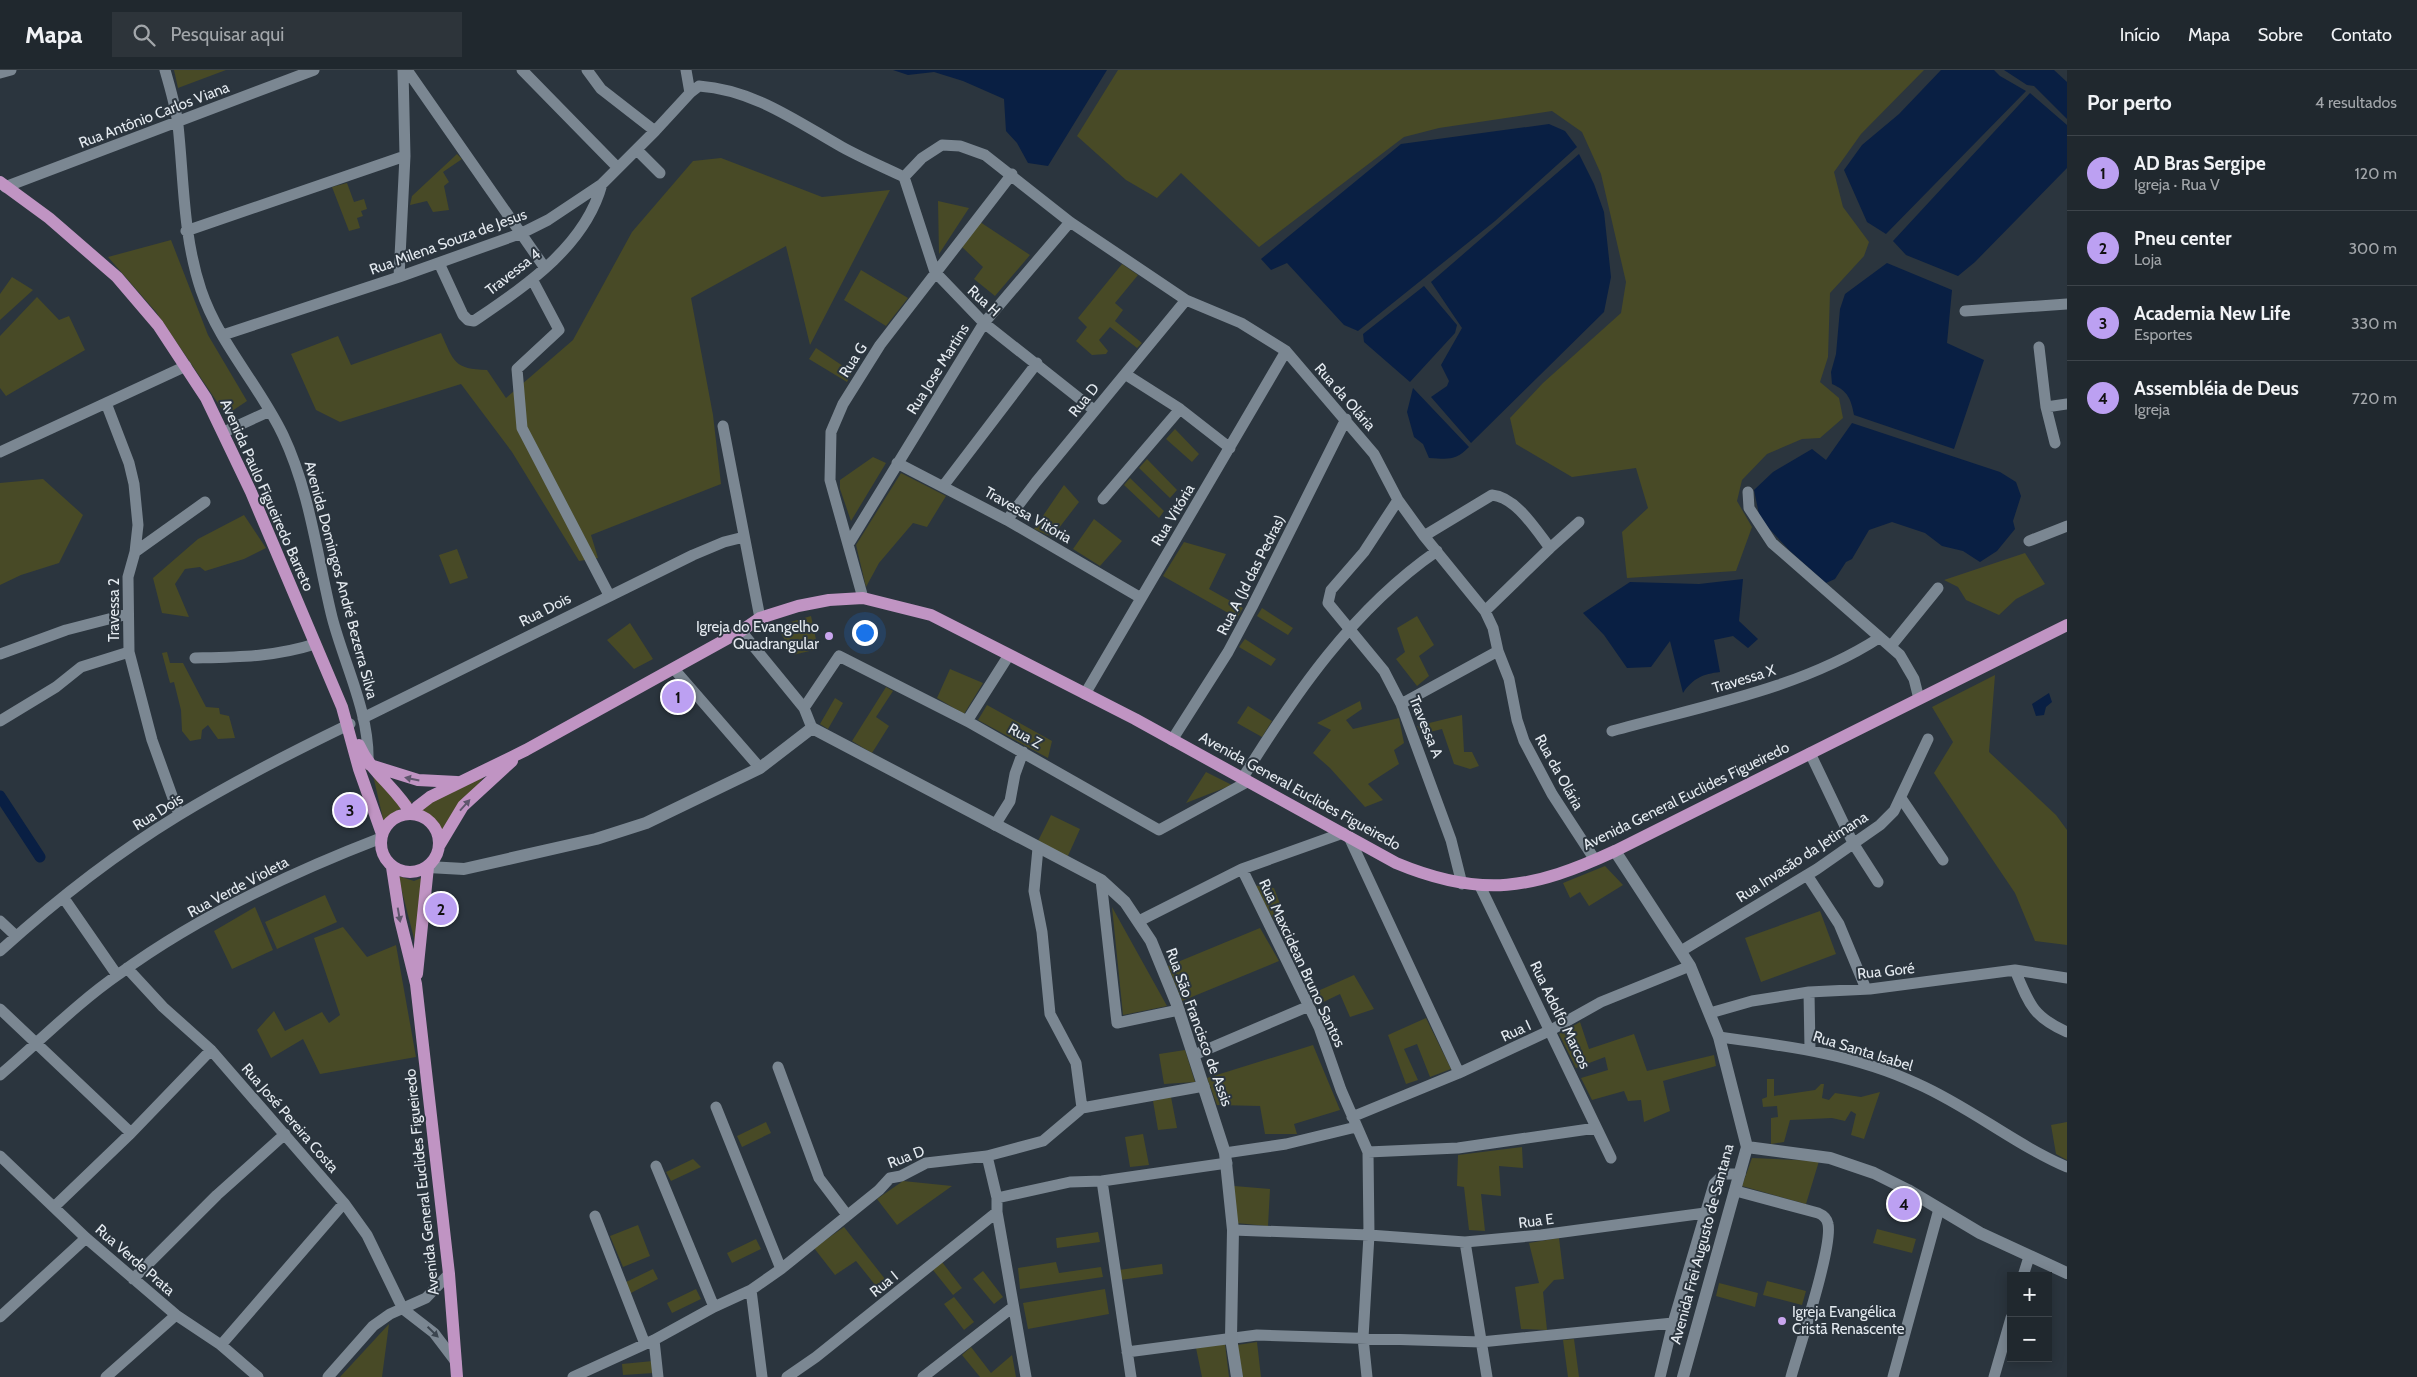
<!DOCTYPE html>
<html lang="pt">
<head>
<meta charset="utf-8">
<style>
  :root { --surface:#20282e; --page:#2d343a; --text:#f1f3f6; --muted:#a2a6aa; --line:#3d444a; --accent:#bca0f2 }
  body { margin:0; font-family:Cabin,sans-serif; background:var(--page); color:var(--text) }
  .controls { position:absolute; right:15px; bottom:15px; display:grid; overflow:hidden; border-radius:0px; box-shadow:0 2px 12px #0003 }
  .controls button { width:45px; height:45px; display:grid; place-items:center; padding:0; border:0; border-bottom:1px solid var(--line); background:var(--surface); color:var(--text); font:25px sans-serif }
  .you { position:absolute; left:864px; top:562px; width:18px; height:18px; margin:-12px; border:4px solid #fff; border-radius:50%; background:#1a73e8; box-shadow:0 0 0 8px #1a73e833 }
  .badge { display:grid; place-items:center; width:32px; height:32px; border-radius:50%; background:var(--accent); color:#111; font-size:16px; font-weight:700 }
  .pin { position:absolute; translate:-50% -50%; border:2px solid #fff; box-shadow:0 1px 5px #0006 }
  .list { margin:0; padding:0; list-style:none }
  h2 { display:flex; justify-content:space-between; align-items:center; height:65px; margin:0; padding:0 20px; font-size:21px }
  h2 small { font-size:16px; font-weight:400; color:var(--muted) }
  .list li { display:grid; grid-template-columns:32px 1fr auto; gap:15px; align-items:center; box-sizing:border-box; height:75px; padding:0 20px; border-top:1px solid var(--line) }
  .list b { display:block; font-size:19px; white-space:nowrap }
  .list p { margin:0; font-size:16px; white-space:nowrap; color:var(--muted) }
  .list em { font-size:16px; font-style:normal; color:var(--muted) }
  .icon { flex:none; width:28px; height:28px; fill:none; stroke:currentColor; stroke-width:2; stroke-linecap:round; stroke-linejoin:round }
  .map { position:relative; flex:none; width:2067px; height:1307px; overflow:hidden }
  header { display:flex; align-items:center; gap:30px; box-sizing:border-box; height:70px; padding:0 25px; background:var(--surface); border-bottom:1px solid var(--line) }
  header strong { font-size:24px }
  nav { display:flex; gap:28px; margin-inline-start:auto; font-size:18px }
  .search { width:350px; height:45px; background:var(--page); display:flex; align-items:center; gap:12px; box-sizing:border-box; padding:0 18px; border-radius:0px; color:var(--muted); font-size:19px }
  main { display:flex }
  aside { flex:1; background:var(--surface) }
  .map>svg:first-child { display:block }
</style>
</head>
<body>
<header>
<strong>Mapa</strong>
<div class="search"><svg class="icon" aria-label="search" viewBox="0 0 24 24"><circle cx="10" cy="10" r="6"/><path d="M15 15l6 6"/></svg>Pesquisar aqui</div>
<nav><a>Início</a><a>Mapa</a><a>Sobre</a><a>Contato</a></nav>
</header>
<main>
<div class="map">
<svg width="2067" height="1307" viewBox="0 0 2067 1307">
  <rect width="100%" height="100%" fill="#2b353e"/>
  <path fill="#484a26" d="M174 0H226L178 18Z
    M1118 0H1924L1861 64 1834 102 1843 137 1869 172 1864 186 1830 223 1828 287 1820 312 1839 328 1843 348 1820 368 1802 369 1767 384 1742 410 1737 431 1752 457 1736 501 1627 508 1622 462 1648 438 1636 398 1572 407 1516 374 1510 348 1543 313 1621 243 1626 212 1601 104 1582 62 1552 41 1439 58 1404 67 1259 177 1181 103 1157 128 1126 110 1077 66Z
    M457 84 462 89 443 102 449 112 444 116 449 140 433 142 427 131 410 135 412 126Z
    M721 88 822 127 890 120 810 275 786 176 691 228 713 345 721 414 591 465 598 488 579 491 512 382 461 314 340 352 316 340 291 284 338 266 351 295 441 263C454 292 454 299 487 300L506 328 573 270 632 162 693 91Z
    M347 113 354 132 364 129 367 139 361 141 363 146 357 148 360 158 349 161 332 117Z
    M938 131 969 138 939 184Z
    M980 152 1030 185 995 226 974 209 983 197 962 177Z
    M171 170 208 265 247 331 226 345 156 242 108 187Z
    M1122 194 1138 205 1115 233 1123 240 1115 251 1142 273 1137 278 1110 257 1099 270 1108 281 1106 284 1092 285 1076 271 1087 257 1078 248Z
    M861 200 908 228 886 256 844 230Z
    M12 207 33 220 0 250V224Z
    M37 227 59 250 69 246 85 280 6 326 0 318V266Z
    M816 278 852 302 847 312 809 289Z
    M1175 359 1199 384 1192 392 1166 369Z
    M873 387 886 393 851 451 840 419V410Z
    M1147 389 1177 420 1170 428 1139 398Z
    M901 403 946 426 927 457 913 453 879 493 866 517 856 475Z
    M1130 408 1164 441 1159 448 1124 415Z
    M43 409 83 445 59 493 21 505 0 515V413Z
    M1064 415 1079 432 1052 467 1034 459Z
    M244 445 266 478 244 489 205 501 200 497 185 499 175 514 189 547 162 543 153 508 198 469Z
    M1094 449 1122 471 1100 496 1073 479Z
    M1184 472 1226 484 1209 519 1243 538 1237 548 1163 506Z
    M457 479 468 508 450 514 439 485Z
    M2025 483 2045 514 2016 529 1999 545 1966 530 1958 517 1944 510Z
    M1262 538 1293 558 1288 565 1257 546Z
    M811 546 818 579 793 585 777 556Z
    M1417 546 1434 575 1419 586 1429 606 1417 616 1396 589 1405 582 1397 558Z
    M630 553 653 589 634 599 607 570Z
    M1245 569 1276 589 1271 596 1239 577Z
    M167 582 170 593H183L206 637 219 638 220 644 229 646 235 668 218 669 208 655 202 660 201 669 190 671 182 661 181 640 174 612 170 613 162 583Z
    M950 599 983 613 964 644 937 628Z
    M1995 605 1989 682 2056 745 2067 760V875L2035 871 2015 823 1934 703 1953 672 1932 637Z
    M886 617 893 621 876 647 889 656 872 683 852 671Z
    M835 628 843 633 828 659 820 654Z
    M1360 631 1362 639 1346 650 1353 659 1399 648 1404 673 1394 680 1399 694 1368 714 1383 730 1365 737 1330 698 1313 683 1331 660 1317 653Z
    M987 635 1052 671 1048 688 978 650Z
    M1248 636 1272 651 1262 667 1237 653Z
    M1462 645 1464 682H1472L1479 696 1470 699 1454 694 1442 659 1422 664 1417 656Z
    M491 698 454 744 443 765 432 750 419 741 435 726Z
    M372 701 412 732 395 742 384 753Z
    M1206 702 1232 715 1186 733Z
    M1051 745 1080 759 1067 788 1038 771Z
    M1605 796 1623 815 1589 836 1580 822 1570 828 1563 813Z
    M398 806 414 811 426 806 417 880Z
    M1253 815 1274 818 1285 847 1274 850Z
    M325 825 337 852 277 879 265 852Z
    M255 837 273 880 232 899 214 861Z
    M1112 837 1167 936 1123 945Z
    M1820 841 1836 884 1761 912 1745 868Z
    M343 857 367 887 396 875 416 987 320 1004 303 969 271 988 257 960 274 941 285 961 322 942 329 953 340 945 314 868Z
    M1260 858 1279 891 1182 931 1168 896Z
    M1354 905 1374 939 1350 947 1340 924 1315 936 1311 924Z
    M1426 948 1451 999 1430 1007 1417 974 1404 979 1418 1010 1406 1014 1388 965Z
    M1580 952 1589 979 1634 964 1647 1001 1714 985 1716 996 1663 1011 1670 1041 1644 1052 1641 1030 1628 1031 1624 1021 1592 1030 1581 1008 1608 1000 1605 987 1576 998 1559 964Z
    M1313 975 1340 1040 1294 1054 1297 1064H1265L1260 1036 1217 1035 1207 1008Z
    M1185 980 1195 1012 1164 1014 1159 984Z
    M1767 1009H1774V1026L1815 1020 1821 1014H1824L1822 1028 1829 1030 1835 1023 1861 1027 1880 1022 1864 1069 1851 1065 1856 1044 1851 1041 1845 1051 1832 1048 1790 1050 1784 1072 1771 1074V1048L1778 1047 1777 1036 1763 1037 1762 1029 1767 1027Z
    M1171 1027 1177 1058 1158 1060 1153 1031Z
    M766 1052 771 1063 742 1077 737 1066Z
    M2067 1052V1090L2056 1084 2051 1055Z
    M1143 1064 1149 1095 1130 1097 1125 1067Z
    M1522 1077 1523 1098 1499 1096 1501 1126 1481 1124 1485 1161 1469 1160 1464 1117 1457 1116 1458 1085Z
    M1752 1088 1819 1091 1806 1134 1742 1116Z
    M693 1089 701 1097 671 1111 666 1102Z
    M903 1111 952 1116 897 1155 877 1129Z
    M1234 1116 1270 1119 1268 1156 1236 1153Z
    M638 1155 650 1186 623 1197 610 1166Z
    M844 1157 885 1209 876 1216 856 1191 835 1205 814 1178Z
    M1877 1159 1916 1169 1912 1183 1873 1173Z
    M1098 1162 1100 1172 1057 1178 1056 1168Z
    M1559 1168 1564 1209 1554 1210 1543 1222 1547 1260 1521 1259 1515 1217 1539 1213 1529 1173Z
    M756 1169 761 1179 732 1193 727 1183Z
    M942 1192 962 1218 953 1225 933 1200Z
    M1056 1192 1059 1203 1101 1197 1103 1207 1020 1219 1018 1198Z
    M1162 1194 1163 1204 1120 1210 1119 1200Z
    M653 1199 658 1209 629 1224 624 1213Z
    M983 1201 1003 1227 994 1234 973 1209Z
    M1767 1211 1806 1221 1802 1235 1763 1225Z
    M1719 1213 1758 1223 1755 1237 1716 1226Z
    M696 1219 701 1229 672 1243 667 1233Z
    M1105 1219 1109 1244 1028 1259 1023 1233Z
    M954 1227 974 1252 964 1260 944 1234Z
    M389 1254 382 1307H340Z
    M1574 1269 1579 1307H1568L1563 1270Z
    M1257 1272 1261 1307H1243L1237 1275Z
    M1225 1274 1229 1307H1202L1196 1278Z
    M971 1277 991 1303 1012 1285 1016 1307H980L962 1285Z
    M653 1291 654 1303 623 1305 622 1294Z"/>
  <path fill="#091f43" d="M893 0H1107L1048 96 1028 93 1017 73 1006 61 1004 29 963 11 934 2 908 5Z
    M1941 0H1994L2000 6 2026 21 1886 164 1867 152 1844 100 1862 75 1899 44Z
    M2004 0H2054L2067 12V49L2034 16 2027 15Z
    M2030 23 2067 55V98L1975 192 1958 206 1906 185 1893 171Z
    M1549 54 1565 61 1577 77 1495 151 1358 261 1344 255 1287 193 1271 200 1261 189 1401 74Z
    M1579 84 1594 114 1604 142 1611 207 1604 242 1471 373 1431 327 1447 316 1449 311 1441 295 1462 258 1431 212Z
    M1887 193 1952 220 1947 273 1984 290 1954 379 1854 345C1851 329 1848 321 1832 314L1831 302 1836 284 1840 239 1845 224Z
    M1424 216 1457 255 1455 263 1410 312 1364 272 1363 264Z
    M1413 318 1469 377C1455 391 1449 389 1429 388L1423 374 1414 367 1407 342Z
    M1852 353 2000 402 2016 412 2021 426 2013 451 2015 459 1997 481 1980 492 1963 481 1942 476 1925 463 1892 452 1869 460 1852 489 1846 492 1835 509 1826 513 1790 481 1760 449 1754 420 1773 402 1812 379 1826 390Z
    M1743 509 1739 551 1758 569 1748 578 1733 566 1714 570 1720 602C1703 604 1693 608 1683 623L1670 571 1651 597 1627 598 1604 565 1583 543 1630 512 1699 514Z
    M2049 623 2052 632 2046 637 2044 645 2036 646 2032 634Z"/>
  <g fill="none" stroke-linecap="round" stroke-linejoin="round">
    <path stroke="#091f43" stroke-width="11" d="M0 726 40 787"/>
    <path stroke="#7b8792" stroke-width="11" d="M165 0C170 18 176 37 178 55 184 111 183 166 201 220 219 273 259 315 283 365 310 422 317 486 332 547 344 594 370 643 368 693
      M407 0 545 198
      M522 0 617 97
      M587 0 601 19 655 61
      M686 0 690 23
      M0 3 11 0
      M637 80 660 103
      M904 107 922 88 942 75 960 76 985 85 1070 152 1186 230 1241 253 1286 281 1374 384 1398 430 1424 466 1485 541 1493 558 1498 581 1509 609 1517 650 1524 671 1552 724 1595 790
      M904 107 935 202 984 253 1094 340
      M5 117 314 0
      M186 161 405 86
      M439 193 463 245 468 250 474 251C525 216 585 177 602 114
      M399 207 405 86 403 0
      M532 209 559 260 517 299 522 358 609 525
      M1965 241 2067 234
      M223 265 399 207 522 163 548 150 602 114 655 61 690 23 699 16C754 20 796 51 842 77 862 88 883 97 904 107
      M2039 277 2046 337 2055 373
      M1125 304 1180 339 1230 378
      M106 333 129 393 134 414 138 455 135 482 128 507 129 582 152 670 179 745
      M2046 337 2067 334
      M723 356 760 548
      M224 362 270 341
      M0 382 186 296
      M897 393 1007 450 1141 528
      M944 415 1037 293
      M1748 422 1749 438 1772 473 1900 585 1914 609 1919 629
      M1103 429 1180 339
      M1398 430 1364 482 1331 520 1328 533 1384 601 1401 634 1451 770 1462 814
      M1007 450 1036 412 1186 230
      M1424 466 1492 425C1516 427 1536 460 1550 478
      M2029 471 2067 456
      M849 473 984 253 1070 152
      M135 482 205 432
      M863 528 830 410 831 362 843 334 880 275 1012 104
      M1485 541 1550 478 1579 452
      M741 561 804 638 812 658
      M1891 576 1938 518
      M0 584 66 560 128 544
      M195 588C238 587 274 587 315 574
      M674 599 760 698
      M1085 624 1286 281
      M1401 634 1498 581
      M804 638 839 586 967 651 1159 760 1247 712
      M363 648 693 485 724 472 744 467
      M0 651 56 617 81 597 129 582
      M967 651 1009 585
      M1612 661C1702 636 1800 619 1879 568
      M1172 670 1228 582 1252 537 1346 349
      M1810 683 1853 773 1878 812
      M1242 709C1295 624 1353 539 1437 481
      M1901 728 1943 790
      M995 755 1010 731 1015 704 1023 682
      M1349 767 1459 1003
      M1038 778 1034 821 1042 862 1050 944 1076 993 1082 1038
      M1242 799 1319 957 1341 1020 1368 1082 1369 1165 1363 1268 1367 1307
      M1807 805 1839 854 1866 919
      M1101 810 1117 953 1179 940
      M1480 816 1611 1088
      M63 827 117 905
      M0 851 16 866
      M1139 851 1242 799 1343 763
      M0 881C55 831 115 784 179 745 233 712 292 682 350 654
      M1681 881 1817 799 1880 755 1894 741 1928 669
      M127 898 163 937 211 980 344 1133 367 1165 403 1239 434 1263 456 1292
      M2015 900C2029 934 2033 947 2067 962
      M1809 922 1810 979
      M0 939 131 1063
      M1710 943 1752 931 1809 922 1870 919 2015 900 2067 908
      M1719 967C1787 976 1855 984 1918 1014 1970 1037 2014 1074 2067 1097
      M1194 985 1309 936
      M778 997 819 1108 847 1145
      M0 1005C39 972 77 933 119 904 198 846 290 803 381 768
      M716 1037 781 1199
      M1352 1047 1459 1003 1551 960 1601 932 1690 896
      M1368 1082 1458 1078 1596 1058
      M1225 1083 1286 1074 1356 1057
      M0 1086 86 1168 176 1245 221 1275 258 1307
      M987 1086 997 1128V1142L1026 1307
      M656 1096 714 1237
      M1102 1111 1131 1307
      M1736 1121 1818 1143C1823 1145 1827 1148 1828 1154 1833 1177 1799 1278 1791 1307
      M997 1128 1070 1112 1102 1111 1227 1093
      M54 1137 131 1063 211 980
      M595 1146 645 1274
      M1233 1160 1369 1165 1465 1172 1541 1165 1705 1143
      M1465 1172 1487 1307
      M2023 1206 2029 1187
      M133 1209 217 1125 285 1064
      M751 1220 762 1307
      M0 1247 86 1168
      M654 1270 658 1307
      M221 1275 344 1133
      M1127 1282 1257 1265 1481 1272 1673 1253
      M106 1307 176 1245
      M328 1307 373 1256 390 1244 426 1228 449 1204
      M573 1307 654 1270 714 1237 751 1220 781 1199 879 1120 890 1108 901 1106 926 1093 987 1086 1043 1071 1082 1038 1204 1016
      M787 1307 816 1287 997 1142
      M923 1307 1013 1237
      M1660 1307 1673 1253 1714 1114 1724 1104H1740
      M1893 1307 1939 1139
      M1994 1307 2011 1248"/>
    <path stroke="#7b8792" stroke-width="12" d="M1615 781 1690 896 1719 967 1747 1077 1683 1307
      M428 797 464 799 596 769 646 753 760 698 812 658 1101 810 1125 832 1151 871 1176 932 1225 1083 1233 1160 1231 1268 1237 1307
      M1747 1077 1830 1088 1874 1103 1908 1120 1980 1163 2067 1203"/>
    <path stroke="#c094c3" stroke-width="12" d="M0 112 49 148 117 207 158 255 206 328 251 422 342 637 359 699 382 764
      M359 675C371 703 397 718 411 744
      M370 695 418 710 457 712
      M381 773a29 29 0 1 1 58 0a29 29 0 1 1-58 0Z
      M415 744 417 737 430 727 526 680 741 561 760 548 798 536 829 530 863 528 931 545 1135 649 1396 793C1482 829 1533 819 1615 781L2067 555
      M439 776 463 736 512 691
      M392 797 400 849 416 914 449 1204 457 1307
      M417 904 428 797"/>
  </g>
  <defs><path id="oneway-solid" d="M-6-.8H1V-3.2L6.5 0L1 3.2V.8H-6Z" transform="scale(1.25)"/></defs>
  <g fill="#5f566d">
    <use href="#oneway-solid" transform="translate(412 709) rotate(-168)"/>
    <use href="#oneway-solid" transform="translate(465 735) rotate(-48)"/>
    <use href="#oneway-solid" transform="translate(399 845) rotate(80)"/>
  </g>
  <use fill="#3b454f" href="#oneway-solid" transform="translate(433 1262) rotate(44)"/>
  <g fill="#c9a5ee" stroke="#2b353e" stroke-width="2">
    <circle cx="829" cy="566" r="5"/>
    <circle cx="1782" cy="1251" r="5"/>
  </g>
  <g text-anchor="middle" stroke-width="4" stroke-linejoin="round" paint-order="stroke">
    <g font-size="15" fill="#e4eaf0" stroke="#2b353e">
      <text transform="translate(154 45) rotate(-21)" y="5">Rua Antônio Carlos Viana</text>
      <text transform="translate(448 172) rotate(-20)" y="5">Rua Milena Souza de Jesus</text>
      <text transform="translate(513 202) rotate(-38)" y="5">Travessa 4</text>
      <text transform="translate(984 231) rotate(42)" y="5">Rua H</text>
      <text transform="translate(853 290) rotate(-57)" y="5">Rua G</text>
      <text transform="translate(938 299) rotate(-58)" y="5">Rua Jose Martins</text>
      <text transform="translate(1345 327) rotate(49)" y="5">Rua da Olária</text>
      <text transform="translate(1084 330) rotate(-51)" y="5">Rua D</text>
      <text transform="translate(267 425) rotate(66)" y="5">Avenida Paulo Figueiredo Barreto</text>
      <text transform="translate(1028 445) rotate(30)" y="5">Travessa Vitória</text>
      <text transform="translate(1173 445) rotate(-59)" y="5">Rua Vitória</text>
      <text transform="translate(1251 505) rotate(-63)" y="5">Rua A (Jd das Pedras)</text>
      <text transform="translate(341 510) rotate(75)" y="5">Avenida Domingos André Bezerra Silva</text>
      <text transform="translate(114 540) rotate(-90)" y="5">Travessa 2</text>
      <text transform="translate(545 540) rotate(-27)" y="5">Rua Dois</text>
      <text transform="translate(1744 609) rotate(-17)" y="5">Travessa X</text>
      <text transform="translate(1426 657) rotate(68)" y="5">Travessa A</text>
      <text transform="translate(1025 666) rotate(29)" y="5">Rua Z</text>
      <text transform="translate(1559 702) rotate(61)" y="5">Rua da Olária</text>
      <text transform="translate(1300 721) rotate(29)" y="5">Avenida General Euclides Figueiredo</text>
      <text transform="translate(1686 726) rotate(-26)" y="5">Avenida General Euclides Figueiredo</text>
      <text transform="translate(158 742) rotate(-32)" y="5">Rua Dois</text>
      <text transform="translate(1802 787) rotate(-33)" y="5">Rua Invasão da Jetimana</text>
      <text transform="translate(238 817) rotate(-28)" y="5">Rua Verde Violeta</text>
      <text transform="translate(1302 893) rotate(65)" y="5">Rua Maxcidean Bruno Santos</text>
      <text transform="translate(1886 901) rotate(-6)" y="5">Rua Goré</text>
      <text transform="translate(1560 945) rotate(64)" y="5">Rua Adolfo Marcos</text>
      <text transform="translate(1199 957) rotate(70)" y="5">Rua São Francisco de Assis</text>
      <text transform="translate(1516 961) rotate(-25)" y="5">Rua I</text>
      <text transform="translate(1863 981) rotate(17)" y="5">Rua Santa Isabel</text>
      <text transform="translate(290 1048) rotate(49)" y="5">Rua José Pereira Costa</text>
      <text transform="translate(906 1087) rotate(-21)" y="5">Rua D</text>
      <text transform="translate(422 1112) rotate(-96)" y="5">Avenida General Euclides Figueiredo</text>
      <text transform="translate(1536 1151) rotate(-7)" y="5">Rua E</text>
      <text transform="translate(1702 1174) rotate(-75)" y="5">Avenida Frei Augusto de Santana</text>
      <text transform="translate(135 1190) rotate(41)" y="5">Rua Verde Prata</text>
      <text transform="translate(884 1214) rotate(-39)" y="5">Rua I</text>
    </g>
    <g font-size="15" fill="#e4eaf0" stroke="#2b353e" text-anchor="end">
      <text x="819" y="562">Igreja do Evangelho<tspan x="819" dy="17">Quadrangular</tspan></text>
      <text x="1792" y="1247" text-anchor="start">Igreja Evangélica<tspan x="1792" dy="17">Cristã Renascente</tspan></text>
    </g>
  </g>
</svg>
<div class="controls">
<button>+</button>
<button>−</button>
</div>
<div class="you"></div>
<div class="pin badge" style="left:678px;top:627px">1</div>
<div class="pin badge" style="left:441px;top:839px">2</div>
<div class="pin badge" style="left:350px;top:740px">3</div>
<div class="pin badge" style="left:1904px;top:1134px">4</div>
</div>
<aside>
<h2>Por perto<small>4 resultados</small></h2>
<ul class="list">
<li><span class="badge">1</span><div><b>AD Bras Sergipe</b><p>Igreja · Rua V</p></div><em>120 m</em></li>
<li><span class="badge">2</span><div><b>Pneu center</b><p>Loja</p></div><em>300 m</em></li>
<li><span class="badge">3</span><div><b>Academia New Life</b><p>Esportes</p></div><em>330 m</em></li>
<li><span class="badge">4</span><div><b>Assembléia de Deus</b><p>Igreja</p></div><em>720 m</em></li>
</ul>
</aside>
</main>
</body>
</html>
